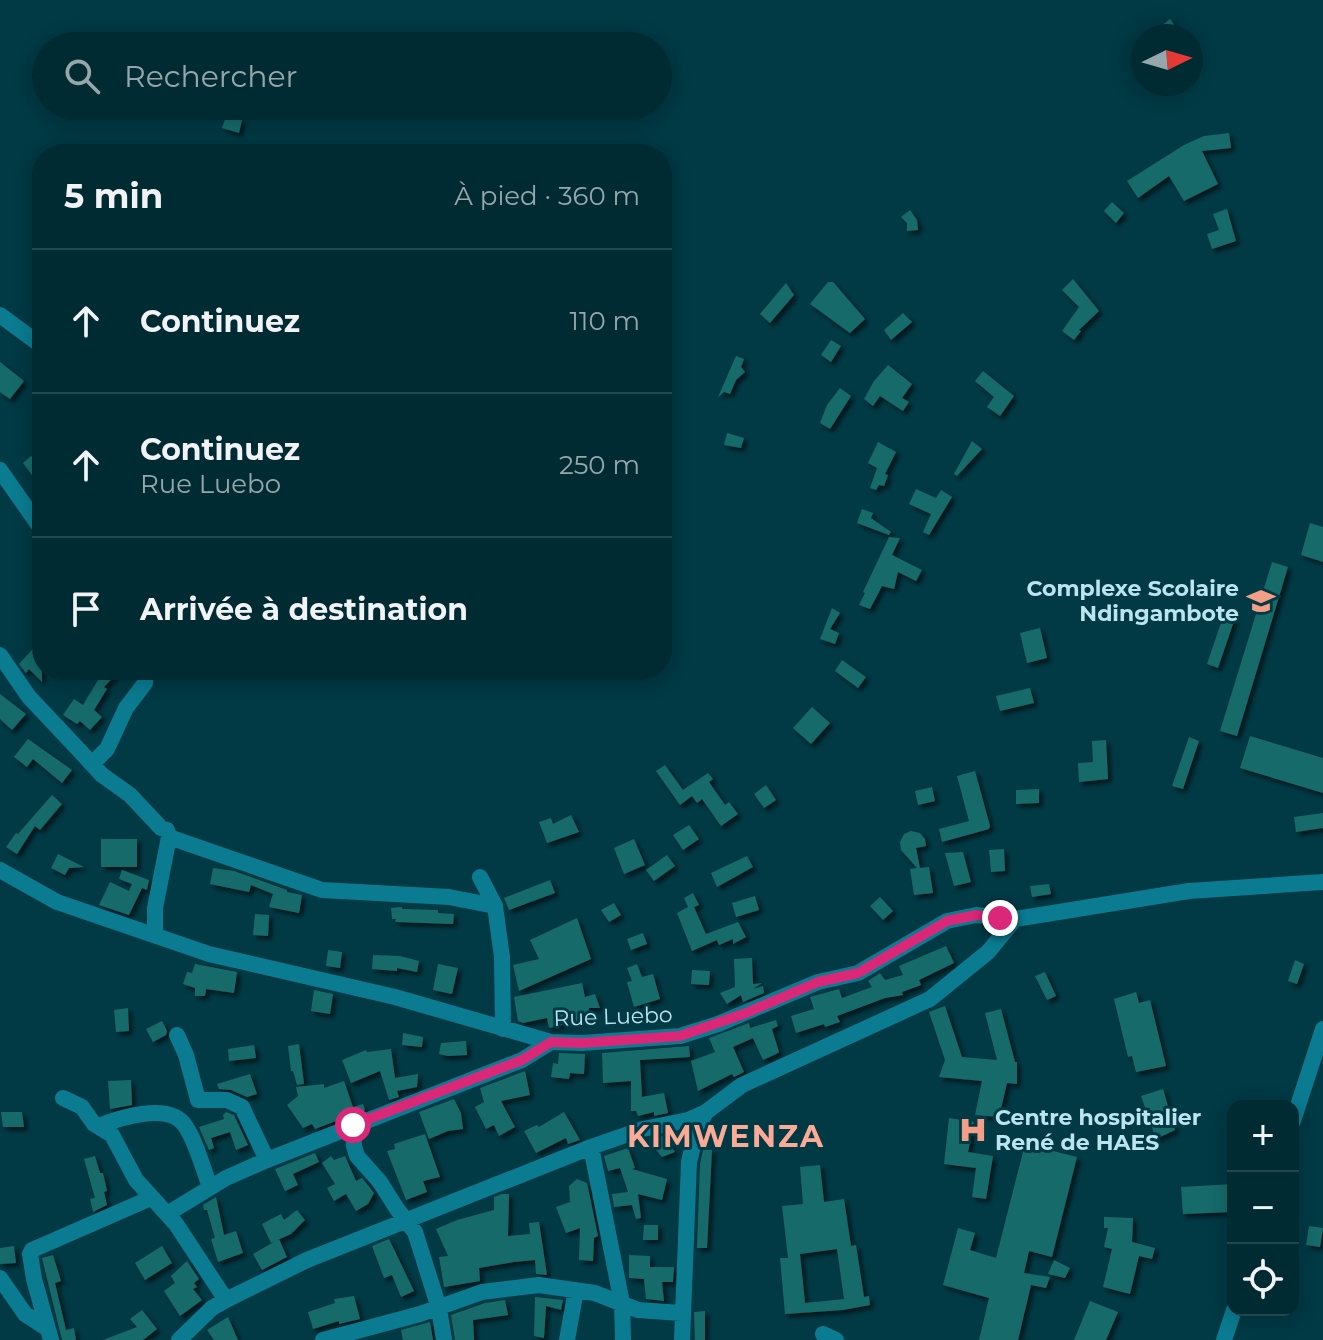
<!DOCTYPE html>
<html lang="fr">
<head>
<meta charset="utf-8">
<style>
  :root { --surface:#012b33; --page:#0b333b; --text:#f1f3f6; --muted:#96a7ac; --line:#23474e }
  body { margin:0; font-family:Montserrat,sans-serif; background:var(--page); color:var(--text) }
  .controls { position:absolute; right:24px; bottom:24px; display:grid; overflow:hidden; border-radius:16px; box-shadow:0 4px 20px #0003 }
  .controls button { width:72px; height:72px; display:grid; place-items:center; padding:0; border:0; border-bottom:2px solid var(--line); background:var(--surface); color:var(--text); font:40px sans-serif }
  .compass { position:absolute; left:1131px; top:24px; width:72px; height:72px; border-radius:50%; background:var(--surface); box-shadow:0 4px 20px #0003; rotate:85deg }
  .stop { position:absolute; width:24px; height:24px; margin:-18px; border:6px solid #db2777; border-radius:50%; background:#fff }
  .stop.end { background:#db2777; border-color:#fff; box-shadow:0 2px 8px #0008 }
  .list { margin:0; padding:0; list-style:none }
  h2 { display:flex; justify-content:space-between; align-items:center; height:104px; margin:0; padding:0 32px; font-size:34px }
  h2 small { font-size:26px; font-weight:400; color:var(--muted) }
  .list li { display:grid; grid-template-columns:52px 1fr auto; gap:24px; align-items:center; box-sizing:border-box; height:144px; padding:0 32px; border-top:2px solid var(--line) }
  .list b { display:block; font-size:30px; white-space:nowrap }
  .list p { margin:0; font-size:26px; white-space:nowrap; color:var(--muted) }
  .list em { font-size:26px; font-style:normal; color:var(--muted) }
  .icon { flex:none; width:44px; height:44px; fill:none; stroke:currentColor; stroke-width:2; stroke-linecap:round; stroke-linejoin:round }
  .map { position:relative; flex:none; width:1323px; height:1340px; overflow:hidden }
  .search { position:absolute; background:var(--surface); box-shadow:0 4px 20px #0003; left:32px; top:32px; width:640px; height:88px; display:flex; align-items:center; gap:20px; box-sizing:border-box; padding:0 28px; border-radius:44px; color:var(--muted); font-size:30px }
  .panel { position:absolute; background:var(--surface); box-shadow:0 4px 20px #0003; left:32px; top:144px; width:640px; height:536px; border-radius:32px }
  .map>svg:first-child { display:block }
</style>
</head>
<body>
<div class="map">
<svg width="1323" height="1340" viewBox="0 0 1323 1340">
  <defs>
    <filter id="shadow"><feDropShadow dx="3.5" dy="3.5" stdDeviation="2" flood-color="#0009"/></filter>
  </defs>
  <rect width="100%" height="100%" fill="#013944"/>
  <path fill="#176a6b" fill-rule="evenodd" filter="url(#shadow)" d="M1170 19 1179 32 1173 36H1149Z
    M226 116 242 120 239 133 222 128Z
    M1229 133 1231 148 1202 151 1218 184 1184 201 1169 176 1138 198 1127 181 1184 145 1204 136Z
    M1112 202 1124 213 1116 223 1104 211Z
    M1227 209 1236 241 1212 249 1207 234 1219 230 1213 214Z
    M910 210 917 220 918 230 907 231V223L901 217Z
    M1073 279 1099 311 1079 330 1081 331 1074 340 1062 331 1079 307 1062 290Z
    M828 282H833L865 319 850 333 810 304Z
    M786 283 794 295 770 323 760 314Z
    M903 313 912 322 891 340 884 330Z
    M831 340 841 346 831 362 821 355Z
    M736 356 744 359 741 367 745 372 736 380 730 394 724 392 718 397Z
    M0 362 24 381 10 399 0 392Z
    M888 365 912 384 902 398 909 402 903 411 880 396 873 406 864 399 874 381Z
    M983 371 1014 396 1000 416 987 407 994 397 975 381Z
    M840 388 851 396 830 429 820 423 827 405Z
    M727 433 744 438 741 448 724 445Z
    M972 441 982 449 957 476 954 474Z
    M878 442 896 452 885 474 888 475 884 486 879 485 876 490 870 488 877 468 868 463Z
    M42 455V489L23 463 31 456 35 460Z
    M916 489 936 498 941 490 952 497 929 535 923 532 931 514 909 504Z
    M862 509 873 513 871 518 891 532 889 535 857 523Z
    M1310 523 1323 527V562L1301 555Z
    M889 537 900 538 892 555 922 570 916 581 898 572 894 589 882 586 870 609 859 605 865 593 863 592Z
    M1272 562 1288 567 1237 736 1220 731Z
    M832 608 840 613 830 629 839 633 835 644 820 639Z
    M1224 614 1235 618 1218 668 1207 664Z
    M1040 628 1047 658 1027 663 1020 633Z
    M42 639V682L29 669 26 673 19 664Z
    M842 660 866 677 858 688 835 671Z
    M104 670H120L104 687 107 689 94 710 102 717 90 730 80 721 77 724 63 715 74 699 83 705Z
    M1030 688 1034 703 1000 711 996 696Z
    M0 694 26 714 12 730 0 719Z
    M812 707 830 723 811 744 793 728Z
    M1250 736 1323 758V793L1240 768Z
    M1189 737 1199 741 1183 789 1172 786Z
    M28 739 72 770 62 783 33 759 27 767 14 757Z
    M1106 740 1108 779 1079 782 1078 763 1093 762 1092 741Z
    M665 765 683 790 708 773 713 779 709 782 725 805 729 802 738 814 721 826 702 799 697 803 692 796 680 805 656 771Z
    M975 771 990 826 989 829 942 842 939 829 969 821 957 776Z
    M766 785 776 800 764 808 754 794Z
    M932 787 935 801 918 805 915 791Z
    M1039 789V803L1016 804V790Z
    M52 795 62 804 40 830 35 826 17 854 6 847 16 833 18 834Z
    M1323 813V828L1296 832 1294 817Z
    M571 815 579 832 547 843 539 822 551 818 553 824Z
    M689 825 699 839 683 850 673 835Z
    M911 831 920 833 925 839 926 846 916 848 920 868 929 867 933 893 914 895 910 869 917 868 901 850 900 842 904 834Z
    M101 839H137V867H101Z
    M634 839 645 865 624 874 614 848Z
    M1004 849 1005 871 991 872 989 850Z
    M963 852 971 882 954 886 945 853Z
    M58 854 84 867 69 868 65 875 51 868Z
    M667 855 675 866 654 881 646 870Z
    M747 856 753 867 717 887 711 873Z
    M213 868 234 871 287 890V892L302 895 299 913 269 907 273 894 251 885 249 892 210 884Z
    M122 870 149 880 147 890 142 888 129 915 99 905 110 882 129 891 132 884 119 879Z
    M550 880 555 893 509 910 504 898Z
    M1049 884 1051 894 1032 897 1030 886Z
    M693 893 699 905 694 907 706 934 738 922 746 937 733 944V939L719 945 717 940 692 951 677 913 688 907 684 898Z
    M755 896 759 910 736 917 732 903Z
    M880 897 893 911 883 920 870 906Z
    M614 903 621 915 609 922 601 910Z
    M402 907V909L438 910V913L454 914 453 924 395 922 396 919H392L391 908Z
    M255 914 269 915 268 936 253 935Z
    M577 918 591 959 519 991 513 965 539 959 530 940Z
    M643 933 647 944 631 950 627 939Z
    M946 946 954 963 919 980 921 985 902 992 903 995 885 998 837 1016 840 1022 825 1027 824 1024 796 1033 791 1016 814 1009 810 997 839 989 842 998 872 987 868 981 880 973 885 980 903 975 899 966Z
    M328 950 342 952 340 968 326 966Z
    M373 955 400 956 419 961 417 972 397 968V971L372 969Z
    M752 958 753 984 762 983 753 989 763 986 764 993 743 1002 741 995 727 1004 720 993 735 987 734 959Z
    M1295 960 1304 964 1297 984 1288 981Z
    M195 964 237 972 234 993 206 989 205 996H195V988L183 984 187 972 192 973Z
    M438 964 458 968 452 994 433 990Z
    M637 964 642 977 653 974 660 999 634 1007 627 982 632 981 627 968Z
    M692 970 710 971 709 985 691 984Z
    M1045 972 1056 996 1047 1000 1035 976Z
    M582 983 585 997 595 994 600 1008H589L588 1019 549 1028 547 1018 523 1023 518 1021 514 997Z
    M314 990 333 994 330 1014 311 1011Z
    M1136 992 1139 1003 1150 1000 1166 1066 1136 1072 1132 1056 1128 1057 1114 999Z
    M945 1006 962 1057 997 1060 985 1013 1001 1009 1015 1062H1017V1084L1007 1083 999 1117 975 1115 982 1081 939 1077 945 1060 929 1012Z
    M128 1008 129 1031 116 1032 114 1010Z
    M776 1020 778 1026 772 1029 779 1052 776 1054 763 1060 753 1038 733 1047 744 1072 734 1077 732 1074 698 1091 691 1061 715 1052 709 1038 749 1023 750 1028Z
    M162 1021 167 1031 166 1035 153 1042 146 1029Z
    M403 1033 423 1037 422 1047 402 1045Z
    M466 1041 467 1055 448 1056 439 1054 441 1043Z
    M299 1044 304 1084 297 1085 293 1071H291L288 1046Z
    M254 1045 256 1058 229 1061 228 1049Z
    M689 1046 690 1057 640 1060 642 1097 664 1093 668 1113 654 1116V1112L638 1116 636 1111H631V1081L603 1083 602 1053Z
    M391 1049 395 1078 418 1074 417 1087 397 1091 399 1097 389 1100 380 1071 351 1083 342 1060 366 1050 367 1052Z
    M559 1053 585 1054 584 1074 570 1073 569 1079 551 1077 553 1063 558 1064Z
    M525 1071 530 1095 501 1101 515 1127 499 1136 494 1125 486 1129 475 1107 484 1102 480 1088Z
    M250 1074 257 1094 247 1097 231 1090 219 1089 217 1084Z
    M131 1080 132 1105 110 1109 108 1081Z
    M344 1081 353 1107 363 1104 365 1110 315 1129 312 1124 303 1128 287 1105 298 1096 296 1087 324 1084V1088Z
    M1163 1089 1175 1130 1156 1139 1141 1096Z
    M454 1099 461 1113 463 1129 448 1131 429 1139 419 1112Z
    M1 1112H22L24 1127H3Z
    M226 1112 234 1115 248 1145 236 1150 230 1132 211 1138 214 1148 209 1150 199 1127 224 1119 223 1115Z
    M564 1112 580 1140 568 1144 566 1138 536 1153 524 1131 537 1125 539 1127Z
    M949 1118 974 1122 968 1152 993 1156 986 1199 972 1197 976 1168 944 1164Z
    M682 1132V1140H666L675 1152 662 1157 652 1145 662 1136Z
    M425 1134 440 1177 423 1181 427 1192 406 1200 387 1151 395 1149 394 1144Z
    M1025 1144 1077 1157 1052 1257 1029 1251 1024 1273 1050 1277 1046 1288 1031 1285 1018 1340H979L989 1298 943 1285 958 1228 975 1233 970 1250 996 1258Z
    M628 1148 635 1168 632 1169 667 1179 662 1200 638 1194 641 1218 636 1219 632 1205 614 1207 612 1194 628 1192 620 1168 608 1171 604 1156Z
    M703 1150H712L707 1248H697L700 1164Z
    M315 1153 319 1162 293 1174 298 1185 285 1191 275 1169Z
    M95 1156 100 1173H103L107 1191 104 1192 107 1205 93 1212 90 1199 95 1198 84 1159Z
    M331 1156 334 1160 345 1156 356 1181 362 1178 371 1189 374 1193 368 1204 356 1211 346 1194 334 1201 327 1188 335 1184 322 1163Z
    M820 1165 824 1202 844 1199 851 1246 856 1245 864 1297 869 1296 870 1305 843 1310 785 1314 780 1258H788L782 1206 803 1204 800 1167ZM837 1249 844 1299 805 1303 800 1254Z
    M577 1179 587 1183 598 1236 594 1238 593 1261 579 1260 580 1228 566 1233 556 1207 570 1202 569 1186Z
    M1233 1184V1212L1183 1214 1181 1187Z
    M502 1194H509L508 1236 530 1234 529 1223 539 1222 547 1275 536 1274 535 1260 514 1262 479 1268 480 1281 444 1287 439 1257 448 1256 436 1229 457 1220 494 1210V1197Z
    M216 1197 224 1235 236 1231 243 1253 218 1262 211 1239 215 1238 207 1210H204L203 1205Z
    M297 1210 305 1220 291 1234 271 1243 262 1224 281 1214 284 1220Z
    M1104 1217 1133 1218 1132 1242 1155 1248 1152 1259 1139 1256 1130 1294 1103 1287 1112 1249 1104 1247 1108 1228H1104Z
    M644 1225H658V1240H643Z
    M1309 1226 1323 1228 1320 1247 1306 1245Z
    M279 1239 287 1257 262 1270 253 1254Z
    M389 1239 414 1291 401 1297 392 1275 384 1278 372 1246Z
    M14 1246 16 1263 0 1264V1248Z
    M162 1246 172 1263 145 1280 135 1263Z
    M53 1255 61 1281 55 1283 66 1330 74 1328 76 1340H62L42 1258Z
    M629 1255 650 1256V1267H674L673 1282H662L664 1301 646 1299 644 1279 629 1278Z
    M1054 1260 1070 1268 1065 1278 1048 1274Z
    M187 1261 199 1279 194 1283 197 1287 193 1289 202 1300 180 1316 164 1291 175 1283 171 1276Z
    M354 1296 360 1319 339 1324V1321L313 1329 308 1312 335 1303 334 1299Z
    M535 1297 563 1300 561 1310 546 1306 544 1338 534 1336Z
    M505 1300 508 1315 473 1320 474 1340H455L451 1315 485 1303Z
    M1090 1301 1118 1312 1106 1340H1074Z
    M142 1310 157 1329 143 1340H103L137 1327 130 1319Z
    M705 1311V1340H695L694 1312Z
    M228 1317 238 1340H214L207 1330Z
    M430 1322 433 1340H403L401 1330Z"/>
  <g fill="none" stroke-linecap="round" stroke-linejoin="round">
    <path stroke="#0b7b91" stroke-width="16" d="M0 315 42 346
      M0 470 42 530
      M0 655 29 697 79 750 102 775 130 795 161 828 167 830 169 837 155 908V934
      M93 763 107 749 126 708 145 683 146 670
      M169 837 322 890 449 897 495 906
      M0 870 57 902 209 954 395 997 551 1042 582 1043 680 1036 718 1024 818 982 858 973 947 921 976 915 1015 919 1189 891 1323 882
      M480 877 495 906 502 957 503 1029
      M177 1035 186 1055 198 1100H227L242 1107 267 1160
      M63 1098 82 1107 94 1124 112 1135 136 1180 176 1224 226 1300
      M1293 1121 1323 1029
      M353 1125 354 1146 357 1156 380 1182 397 1209 415 1232 439 1308 444 1340
      M99 1126C119 1118 166 1103 183 1123 195 1137 203 1169 210 1187
      M591 1147 622 1303 623 1340
      M167 1214 226 1178 267 1160 522 1060 551 1042
      M0 1278 25 1314 48 1329
      M823 1334 836 1340
      M51 1340 34 1279 30 1254 32 1250 151 1198
      M179 1340 212 1308 226 1300 307 1260 591 1147 643 1129 688 1120 706 1112 742 1085 930 999 988 952 1015 919
      M323 1340 420 1314 482 1292 539 1285 595 1293 638 1310 681 1313
      M567 1340 576 1290
      M682 1340 689 1162 697 1129 706 1112
      M1224 1340 1234 1310"/>
  </g>
  <g fill="none" stroke-linecap="round" stroke-linejoin="round">
    <path stroke="#db2777" stroke-width="10" d="M353 1125 522 1060 551 1042 582 1043 680 1036 746 1013 818 982 858 973 947 921 976 915 1000 918"/>
  </g>
  <defs>
    <symbol id="school-bare" viewBox="-9 -9 18 18"><path d="M0-5L7-2L0 1L-7-2ZM-4 1L0 2.5L4 1V4Q0 6-4 4Z" fill="#f49e87" stroke="#013944" stroke-width="2.5" paint-order="stroke"/></symbol>
    <symbol id="hospital-bare" viewBox="-9 -9 18 18"><path d="M-5-5h3v3.5h4V-5h3V5h-3V1.5h-4V5h-3Z" fill="#f49e87" stroke="#013944" stroke-width="2.5" paint-order="stroke"/></symbol>
  </defs>
  <g fill-rule="evenodd">
    <use href="#school-bare" x="1241" y="581" width="40" height="40"/>
    <use href="#hospital-bare" x="953" y="1110" width="40" height="40"/>
  </g>
  <g text-anchor="middle" stroke-width="6" stroke-linejoin="round" paint-order="stroke">
    <g font-size="22" font-weight="bold" fill="#bae5f0" stroke="#013944" text-anchor="end">
      <text x="1239" y="596">Complexe Scolaire<tspan x="1239" dy="25">Ndingambote</tspan></text>
      <text x="995" y="1125" text-anchor="start">Centre hospitalier<tspan x="995" dy="25">René de HAES</tspan></text>
    </g>
    <g font-size="22" fill="#bae5f0" stroke="#013944">
      <text transform="translate(613 1016) rotate(-2)" y="8">Rue Luebo</text>
    </g>
    <g font-size="30" font-weight="bold" letter-spacing="2" fill="#fbab95" stroke="#013944">
      <text x="726" y="1147">KIMWENZA</text>
    </g>
  </g>
</svg>
<div class="controls">
<button>+</button>
<button>−</button>
<button><svg class="icon" aria-label="locate" viewBox="0 0 24 24"><circle cx="12" cy="12" r="6"/><path d="M12 2v4M12 18v4M2 12h4M18 12h4"/></svg></button>
</div>
<svg class="compass" viewBox="-18 -18 36 36"><path d="M0-13l5 13h-10z" fill="#e53935"/><path d="M0 13l5-13h-10z" fill="#96a7ac"/></svg>
<div class="stop" style="left:353px;top:1125px"></div>
<div class="stop end" style="left:1000px;top:918px"></div>
<div class="search"><svg class="icon" aria-label="search" viewBox="0 0 24 24"><circle cx="10" cy="10" r="6"/><path d="M15 15l6 6"/></svg>Rechercher</div>
<section class="panel">
<h2>5 min<small>À pied · 360 m</small></h2>
<ul class="list">
<li><svg class="icon" aria-label="ahead" viewBox="0 0 24 24"><path d="M12 20V5M6 11l6-6 6 6"/></svg><div><b>Continuez</b></div><em>110 m</em></li>
<li><svg class="icon" aria-label="ahead" viewBox="0 0 24 24"><path d="M12 20V5M6 11l6-6 6 6"/></svg><div><b>Continuez</b><p>Rue Luebo</p></div><em>250 m</em></li>
<li><svg class="icon" aria-label="arrive" viewBox="0 0 24 24"><path d="M6 21V4h12l-3 4 3 4H6"/></svg><div><b>Arrivée à destination</b></div></li>
</ul>
</section>
</div>
</body>
</html>
